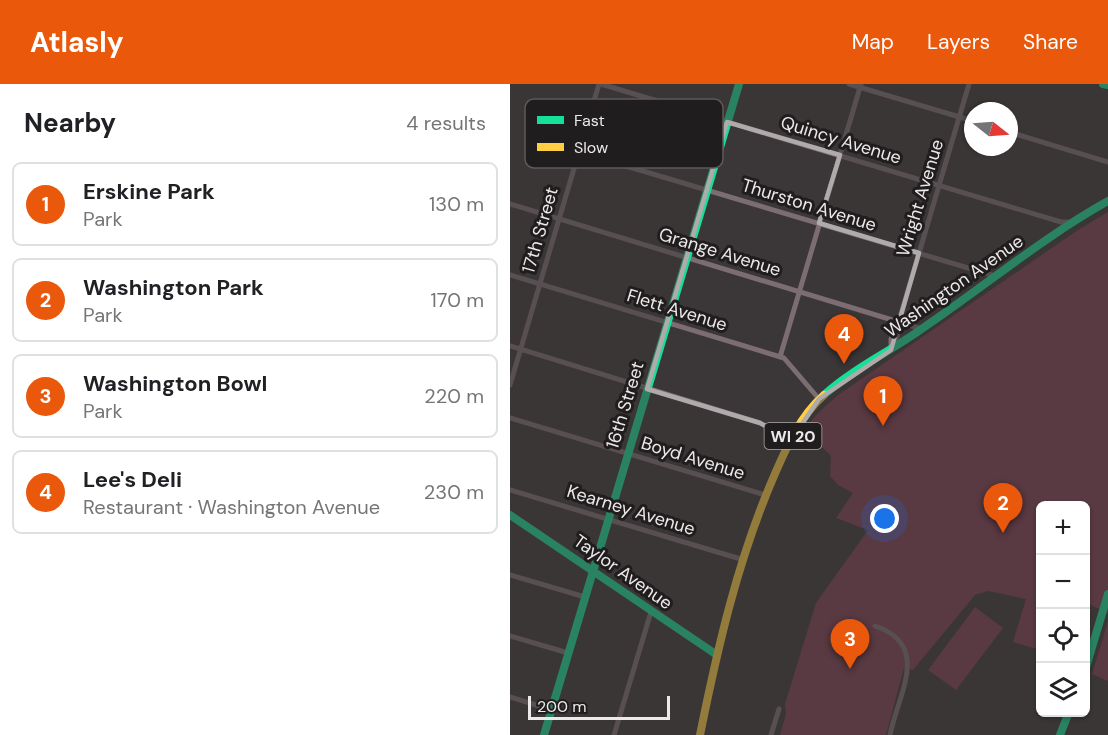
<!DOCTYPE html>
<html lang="en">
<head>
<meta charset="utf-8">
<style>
  :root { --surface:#fff; --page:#f2f2f2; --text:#202124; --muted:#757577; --line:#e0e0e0; --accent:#ea580c }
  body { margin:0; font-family:"DM Sans",sans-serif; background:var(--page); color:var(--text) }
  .controls { position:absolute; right:18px; bottom:18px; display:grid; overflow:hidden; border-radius:9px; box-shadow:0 2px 4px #0004 }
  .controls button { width:54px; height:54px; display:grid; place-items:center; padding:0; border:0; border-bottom:2px solid var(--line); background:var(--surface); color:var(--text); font:30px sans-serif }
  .compass { position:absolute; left:454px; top:18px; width:54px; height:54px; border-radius:50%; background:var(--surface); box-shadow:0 2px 4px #0004; rotate:107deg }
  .scale { position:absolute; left:18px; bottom:15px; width:142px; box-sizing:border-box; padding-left:6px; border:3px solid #ede8e9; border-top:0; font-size:16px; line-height:21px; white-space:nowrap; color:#ede8e9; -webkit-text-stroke:4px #201d1e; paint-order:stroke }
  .you { position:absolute; left:375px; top:435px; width:21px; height:21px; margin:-15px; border:4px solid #fff; border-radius:50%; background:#1a73e8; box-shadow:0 0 0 9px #1a73e833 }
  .badge { display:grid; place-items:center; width:39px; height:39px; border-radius:50%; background:var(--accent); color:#fff; font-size:20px; font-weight:700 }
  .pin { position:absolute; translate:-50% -50px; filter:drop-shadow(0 2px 3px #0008) }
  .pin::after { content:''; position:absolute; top:32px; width:21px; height:18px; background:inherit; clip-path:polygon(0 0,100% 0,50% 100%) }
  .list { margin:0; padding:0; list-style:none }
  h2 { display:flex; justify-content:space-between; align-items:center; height:78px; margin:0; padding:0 24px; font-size:26px }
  h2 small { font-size:20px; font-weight:400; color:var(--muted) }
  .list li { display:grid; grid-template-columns:39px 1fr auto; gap:18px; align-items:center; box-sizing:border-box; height:84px; margin:0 12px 12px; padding:0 12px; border:2px solid var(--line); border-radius:9px }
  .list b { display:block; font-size:22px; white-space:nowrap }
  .list p { margin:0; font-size:20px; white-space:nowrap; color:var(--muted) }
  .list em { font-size:20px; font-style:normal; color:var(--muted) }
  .icon { flex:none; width:33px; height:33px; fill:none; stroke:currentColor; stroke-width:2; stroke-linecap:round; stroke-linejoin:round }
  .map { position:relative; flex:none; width:598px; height:651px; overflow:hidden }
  header { display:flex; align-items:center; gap:36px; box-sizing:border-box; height:84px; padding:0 30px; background:var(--accent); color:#fff }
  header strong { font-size:28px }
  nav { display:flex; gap:33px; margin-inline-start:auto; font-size:21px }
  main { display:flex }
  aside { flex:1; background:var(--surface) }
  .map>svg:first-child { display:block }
</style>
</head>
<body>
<header>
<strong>Atlasly</strong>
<nav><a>Map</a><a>Layers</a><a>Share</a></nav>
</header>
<main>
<aside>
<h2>Nearby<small>4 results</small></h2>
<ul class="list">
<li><span class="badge">1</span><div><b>Erskine Park</b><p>Park</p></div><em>130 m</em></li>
<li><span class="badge">2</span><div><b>Washington Park</b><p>Park</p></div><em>170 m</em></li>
<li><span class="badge">3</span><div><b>Washington Bowl</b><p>Park</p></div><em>220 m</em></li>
<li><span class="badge">4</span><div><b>Lee's Deli</b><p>Restaurant · Washington Avenue</p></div><em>230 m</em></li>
</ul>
</aside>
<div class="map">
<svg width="598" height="651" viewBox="0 0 598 651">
  <rect width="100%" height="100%" fill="#3b3637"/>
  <path fill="#7e3c50" d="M598 128V529L576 519V422H530V507L525 506 530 508V552L527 565 503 558 516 515 478 507 465 511 403 586 394 584 376 651H270L276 630 275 620 306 519 358 446 326 434 343 409 328 401 320 392 321 372 311 362 306 363 290 353C300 336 313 324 328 311L568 146Z
    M465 523 493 544 446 606 418 586Z
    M598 537V597L582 590Z"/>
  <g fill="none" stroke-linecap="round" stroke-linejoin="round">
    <path stroke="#7b6d71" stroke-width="5" d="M91 0 551 138H560
      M339 0 463 37
      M499 48 598 78
      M69 68 485 192
      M0 120 412 245
      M0 191 274 274 309 315
      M384 261 391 242 389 237
      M0 262 250 339 281 356
      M381 264V255L389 237 459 0
      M270 273 351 0
      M0 301 89 0
      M0 334 255 411
      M0 406 234 476
      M0 491 75 513
      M365 542C422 561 388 610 380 651
      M0 552 58 569
      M0 613 42 626
      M104 651 141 528
      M261 651 269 625"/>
    <path stroke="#16e098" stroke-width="8" d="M593 0 598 1
      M314 311C344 284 381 267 413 244 475 202 532 154 598 117
      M0 431 207 571
      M576 583 598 510
      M34 651 229 0
      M550 651 559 628"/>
    <path stroke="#ffcf43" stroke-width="8" d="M190 651C208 562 228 475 264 392 277 362 290 332 314 311"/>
  </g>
  <path d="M0 0H598V651H0ZM217 38 330 71 309 139 409 169 381 266 309 315 281 356 250 339 137 305Z" fill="#3b3637" fill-opacity=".55" fill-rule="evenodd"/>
  <path fill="none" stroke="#afaaab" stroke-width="4.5" stroke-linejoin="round" d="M217 38 330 71 309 139 409 169 381 266 309 315 281 356 250 339 137 305Z"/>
  <g text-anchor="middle" stroke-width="6" stroke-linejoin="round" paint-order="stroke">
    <rect fill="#201d1e" stroke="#b0abac" stroke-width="1.5" x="254.5" y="339" width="57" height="26" rx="4.5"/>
    <g font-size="16" font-weight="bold" fill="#ede8e9">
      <text x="283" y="358">WI 20</text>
    </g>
    <g font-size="18" fill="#ede8e9" stroke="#201d1e">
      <text transform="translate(331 56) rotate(17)" y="6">Quincy Avenue</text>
      <text transform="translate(410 114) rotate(-73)" y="6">Wright Avenue</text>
      <text transform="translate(299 121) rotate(17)" y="6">Thurston Avenue</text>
      <text transform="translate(30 146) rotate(-74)" y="6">17th Street</text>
      <text transform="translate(210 168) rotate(17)" y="6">Grange Avenue</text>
      <text transform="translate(444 202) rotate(-35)" y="6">Washington Avenue</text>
      <text transform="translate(167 226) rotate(17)" y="6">Flett Avenue</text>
      <text transform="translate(115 321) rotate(-73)" y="6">16th Street</text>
      <text transform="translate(183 374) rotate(17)" y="6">Boyd Avenue</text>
      <text transform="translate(121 426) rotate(17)" y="6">Kearney Avenue</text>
      <text transform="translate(113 488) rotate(35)" y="6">Taylor Avenue</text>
    </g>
  </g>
  <rect x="15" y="15" width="198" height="69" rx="9" fill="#201d1e" stroke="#5e5a5b" stroke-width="1.5"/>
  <rect x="27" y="32" width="27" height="8" fill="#16e098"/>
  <rect x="27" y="59" width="27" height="8" fill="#ffcf43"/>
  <g font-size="16" fill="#ede8e9">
    <text x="64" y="42">Fast</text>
    <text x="64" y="69">Slow</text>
  </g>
</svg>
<div class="controls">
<button>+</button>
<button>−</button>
<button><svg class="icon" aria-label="locate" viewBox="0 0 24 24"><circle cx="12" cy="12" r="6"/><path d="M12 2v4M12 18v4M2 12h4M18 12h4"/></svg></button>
<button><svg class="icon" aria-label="layers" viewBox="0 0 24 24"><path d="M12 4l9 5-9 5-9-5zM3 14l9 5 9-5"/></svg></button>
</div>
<svg class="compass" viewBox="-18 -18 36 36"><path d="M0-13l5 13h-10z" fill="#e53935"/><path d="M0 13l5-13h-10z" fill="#757577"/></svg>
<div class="scale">200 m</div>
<div class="you"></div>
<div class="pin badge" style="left:373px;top:342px">1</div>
<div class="pin badge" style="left:493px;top:449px">2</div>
<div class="pin badge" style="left:340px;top:585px">3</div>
<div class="pin badge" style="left:334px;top:280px">4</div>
</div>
</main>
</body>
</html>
